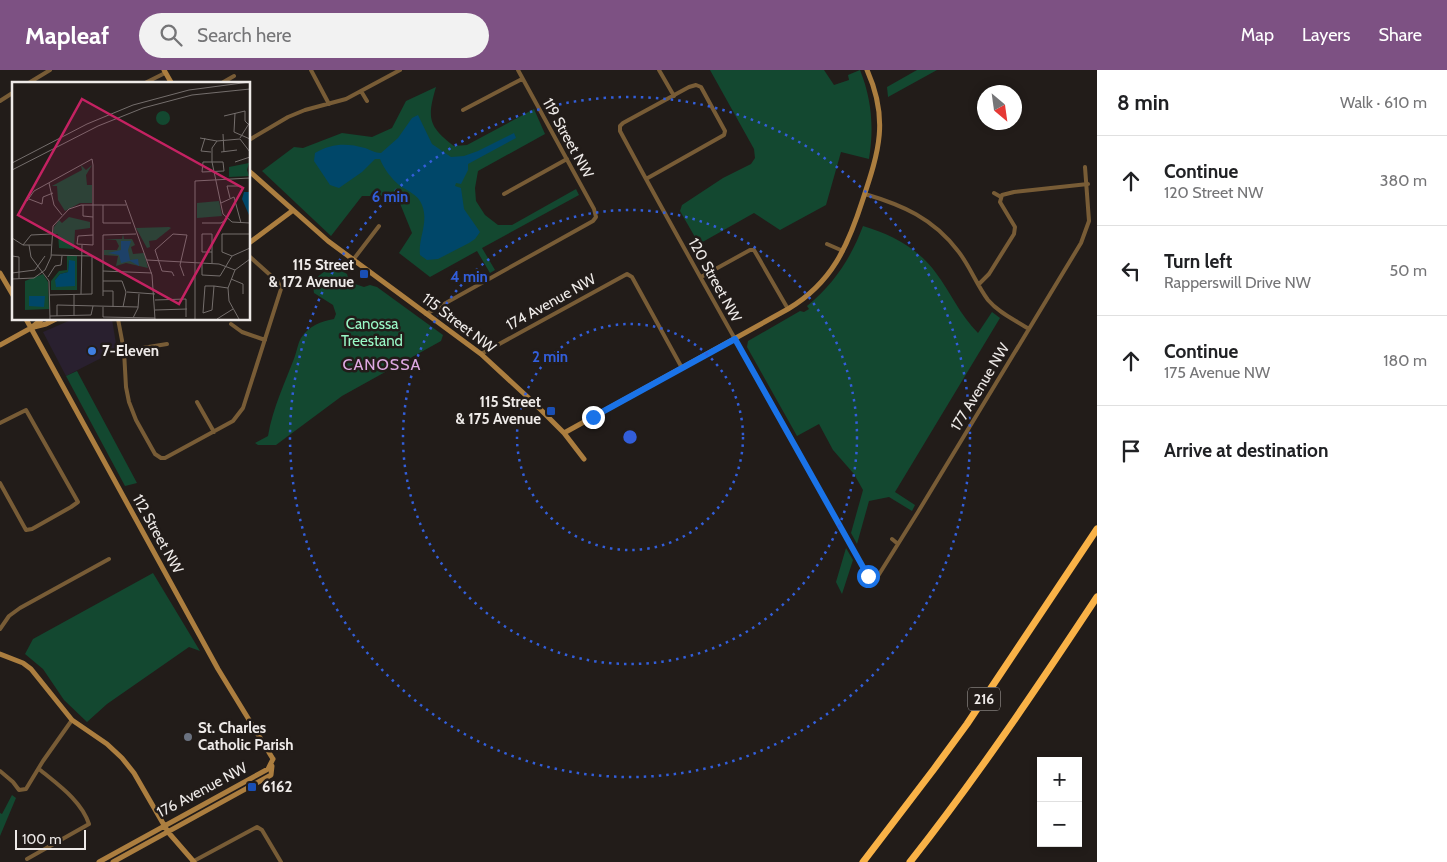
<!DOCTYPE html>
<html lang="en">
<head>
<meta charset="utf-8">
<style>
  :root { --surface:#fff; --page:#f2f2f2; --text:#202124; --muted:#757577; --line:#e0e0e0; --accent:#7d5183 }
  body { margin:0; font-family:Cabin,sans-serif; background:var(--page); color:var(--text) }
  .controls { position:absolute; right:15px; bottom:15px; display:grid; overflow:hidden; border-radius:0px; box-shadow:0 2px 8px #0003 }
  .controls button { width:45px; height:45px; display:grid; place-items:center; padding:0; border:0; border-bottom:1px solid var(--line); background:var(--surface); color:var(--text); font:25px sans-serif }
  .compass { position:absolute; left:977px; top:15px; width:45px; height:45px; border-radius:50%; background:var(--surface); box-shadow:0 2px 8px #0003; rotate:151deg }
  .scale { position:absolute; left:15px; bottom:12px; width:71px; box-sizing:border-box; padding-left:5px; border:2px solid #eeeae8; border-top:0; font-size:14px; line-height:18px; white-space:nowrap; color:#eeeae8; -webkit-text-stroke:4px #221c19; paint-order:stroke }
  .stop { position:absolute; width:15px; height:15px; margin:-11px; border:4px solid #1a73e8; border-radius:50%; background:#fff }
  .stop.end { background:#1a73e8; border-color:#fff; box-shadow:0 1px 5px #0008 }
  .list { margin:0; padding:0; list-style:none }
  h2 { display:flex; justify-content:space-between; align-items:center; height:65px; margin:0; padding:0 20px; font-size:21px }
  h2 small { font-size:16px; font-weight:400; color:var(--muted) }
  .list li { display:grid; grid-template-columns:32px 1fr auto; gap:15px; align-items:center; box-sizing:border-box; height:90px; padding:0 20px; border-top:1px solid var(--line) }
  .list b { display:block; font-size:19px; white-space:nowrap }
  .list p { margin:0; font-size:16px; white-space:nowrap; color:var(--muted) }
  .list em { font-size:16px; font-style:normal; color:var(--muted) }
  .icon { flex:none; width:28px; height:28px; fill:none; stroke:currentColor; stroke-width:2; stroke-linecap:round; stroke-linejoin:round }
  .map { position:relative; flex:none; width:1097px; height:792px; overflow:hidden }
  header { display:flex; align-items:center; gap:30px; box-sizing:border-box; height:70px; padding:0 25px; background:var(--accent); color:#fff }
  header strong { font-size:24px }
  nav { display:flex; gap:28px; margin-inline-start:auto; font-size:18px }
  .search { width:350px; height:45px; background:var(--page); display:flex; align-items:center; gap:12px; box-sizing:border-box; padding:0 18px; border-radius:28px; color:var(--muted); font-size:19px }
  main { display:flex }
  aside { flex:1; background:var(--surface) }
  .map>svg:first-child { display:block }
</style>
</head>
<body>
<header>
<strong>Mapleaf</strong>
<div class="search"><svg class="icon" aria-label="search" viewBox="0 0 24 24"><circle cx="10" cy="10" r="6"/><path d="M15 15l6 6"/></svg>Search here</div>
<nav><a>Map</a><a>Layers</a><a>Share</a></nav>
</header>
<main>
<div class="map">
<svg width="1097" height="792" viewBox="0 0 1097 792">
  <rect width="100%" height="100%" fill="#221c19"/>
  <path fill="#29202f" d="M73 249H112L117 280 66 306 43 262Z"/>
  <path fill="#134830" d="M710 0H824L834 15 849 10 848 5 860 0C872 30 874 58 869 89L841 82 826 135 780 160 754 143 699 174 680 141 682 135 723 108 751 94 755 88 754 79Z
    M917 0H937L888 27 887 17Z
    M436 17C427 48 428 56 454 76L467 75 534 39 545 64 478 101 475 118 476 131 485 145 498 155H512L576 119 579 125 482 178 495 200 490 203 477 181 430 207 399 183 412 163 399 131 384 126H362L331 166 262 101 294 77 303 78 342 63 372 67 392 58 406 31Z
    M863 156C891 164 919 179 936 203 951 223 960 245 978 263L992 242 1000 248 895 422 915 435 912 441 889 427 869 431 857 474 851 463 863 420 854 404 833 380 819 354 797 366 747 277 748 271 800 241 804 242 809 239 807 236C834 214 851 188 863 156Z
    M337 198 347 204 349 212 364 217 370 215 377 217 443 265 441 271 342 326 276 375H258L255 373 268 366C273 337 285 313 295 286 297 280 298 273 301 268 309 256 321 251 334 249L336 244 333 235 314 223C311 208 323 200 337 198Z
    M77 301 137 413 125 416 66 306Z
    M846 478 853 490 842 524 836 512Z
    M153 503 200 581 189 577 107 634 87 652 64 630 43 599 25 584 33 569Z
    M12 725 16 728 0 766V743L2 744Z"/>
  <path fill="#004769" d="M418 45 432 74 451 87 464 86 478 81 514 63 516 68 468 94V100L461 114 456 113 455 116 461 118 464 139 480 162 475 169 469 173 438 189 427 190 420 185C418 168 429 153 422 135 418 124 407 121 399 115 391 108 384 99 380 89H375L362 102 339 118 330 115 314 91 315 83C332 73 347 73 365 78 371 80 375 83 381 83L398 68 412 48Z"/>
  <g fill="none" stroke-linecap="round" stroke-linejoin="round">
    <path stroke="#785c36" stroke-width="4" d="M311 0 329 34
      M659 0 674 26
      M27 14 50 0
      M143 14 165 3
      M220 14 234 6
      M361 21 367 31
      M0 31 14 22
      M463 40 522 9
      M249 70 288 47 305 40 346 29 400 0
      M646 109 724 65 725 61 701 17 696 15 689 17 623 53 620 56V61C695 201 775 338 852 478L867 504 873 508 878 506 918 442 1081 173 1089 151 1085 97
      M994 123 1001 127
      M504 124 567 89
      M865 124C902 135 933 148 958 181 970 196 976 214 988 230 999 243 1015 250 1029 259
      M827 174 843 181
      M353 190 379 156
      M701 207 750 180H754L788 239
      M979 214 989 204 1014 164 1015 157 1000 132 1002 125 1014 122 1088 114
      M426 244 593 151 596 147 594 139 518 0
      M118 249 124 281 126 317 129 332 136 350 155 384 161 388H165L233 351 243 338 281 219 278 212 249 186
      M231 254 242 262 265 270
      M124 281 167 274
      M481 284 627 204 632 207 682 298
      M197 332 214 362
      M0 353 26 340 78 432 71 437 32 459 26 460 0 413
      M892 469 898 474
      M0 559 9 546 20 538 109 489
      M0 701 13 712 19 720 26 719 43 691 72 650
      M27 789 89 754C81 730 57 714 39 699
      M192 792 257 757 262 760 281 792"/>
    <path stroke="#ac7e3f" stroke-width="5" d="M164 0 172 14
      M249 101 328 171 481 284 533 332 564 363 584 389
      M249 173 292 141
      M0 203 14 227
      M26 249 218 599 273 689
      M34 257 46 254 56 249
      M0 275 31 258 42 249
      M564 363 788 239C832 213 848 176 863 129 879 81 889 49 867 0
      M0 584 23 593 31 599 72 650 107 674 122 688 134 703 168 762 194 792
      M99 792 268 699 273 689
      M113 792 271 705 272 696"/>
    <path stroke="#f9b247" stroke-width="7" d="M863 792 934 699 967 654 1097 459
      M910 792C977 707 1037 618 1097 527"/>
  </g>
  <g fill="none" stroke-linecap="round" stroke-linejoin="round">
    <path stroke="#1a73e8" stroke-width="6" d="M593 347 735 269 868 506"/>
  </g>
  <g fill="none" stroke="#325eda" stroke-width="2.5" stroke-dasharray="2.5 5">
    <circle cx="630" cy="367" r="113"/>
    <circle cx="630" cy="367" r="227"/>
    <circle cx="630" cy="367" r="340"/>
  </g>
  <g fill="#1a4fb4" stroke="#221c19" stroke-width="2">
    <rect x="359" y="199" width="10" height="10" rx="2.5"/>
    <rect x="546" y="336" width="10" height="10" rx="2.5"/>
    <rect x="247" y="712" width="10" height="10" rx="2.5"/>
  </g>
  <circle fill="#3f7fe0" stroke="#221c19" stroke-width="2" cx="92" cy="281" r="5"/>
  <circle fill="#6b7280" stroke="#221c19" stroke-width="2" cx="188" cy="667" r="5"/>
  <g text-anchor="middle" stroke-width="5" stroke-linejoin="round" paint-order="stroke">
    <rect fill="#221c19" stroke="#b1acaa" stroke-width="1" x="968" y="617.5" width="32" height="23" rx="4"/>
    <g font-size="14" font-weight="bold" fill="#eeeae8">
      <text x="984" y="634">216</text>
    </g>
    <g font-size="15" fill="#eeeae8" stroke="#221c19">
      <text transform="translate(568 68) rotate(61)" y="5">119 Street NW</text>
      <text transform="translate(715 210) rotate(61)" y="5">120 Street NW</text>
      <text transform="translate(551 232) rotate(-29)" y="5">174 Avenue NW</text>
      <text transform="translate(459 253) rotate(37)" y="5">115 Street NW</text>
      <text transform="translate(980 317) rotate(-59)" y="5">177 Avenue NW</text>
      <text transform="translate(158 464) rotate(61)" y="5">112 Street NW</text>
      <text transform="translate(202 720) rotate(-28)" y="5">176 Avenue NW</text>
    </g>
    <g font-size="15" font-weight="bold" fill="#eeeae8" stroke="#221c19" text-anchor="start">
      <text x="354" y="200" text-anchor="end">115 Street<tspan x="354" dy="17">&amp; 172 Avenue</tspan></text>
      <text x="102" y="286">7-Eleven</text>
      <text x="541" y="337" text-anchor="end">115 Street<tspan x="541" dy="17">&amp; 175 Avenue</tspan></text>
      <text x="198" y="663">St. Charles<tspan x="198" dy="17">Catholic Parish</tspan></text>
      <text x="262" y="722">6162</text>
    </g>
    <g font-size="15" fill="#99f8c6" stroke="#221c19">
      <text x="372" y="259">Canossa<tspan x="372" dy="17">Treestand</tspan></text>
    </g>
    <g font-size="16" letter-spacing="1" fill="#dea8e3" stroke="#221c19">
      <text x="382" y="300">CANOSSA</text>
    </g>
  </g>
  <g transform="translate(12 12)">
    <rect width="238" height="238" fill="#221c19"/>
    <path d="M144 36a7 7 0 1 1 14 0a7 7 0 1 1-14 0ZM237 81 235 88 237 94 217 95V85ZM69 83 74 88 80 83 74 93 75 103H80V121H68L53 129 46 118 45 104H40L70 88ZM207 119 210 134 185 136V121ZM57 135 78 140V146L63 148 62 167 47 166 46 152H41L42 145 47 138 50 141ZM157 145 159 146 144 158 137 159 138 165 135 166 124 146ZM111 152 112 157H120L123 163 119 165 121 172 132 171 136 186 114 181 104 184 106 174 92 173V168H105L107 164 104 158 92 157H110ZM55 174H65V208H39V199L47 189 55 188ZM57 179H63V196L43 198 48 192 56 190ZM31 192 36 200 37 227 13 228V199Z" fill="#134830" fill-rule="evenodd"/>
    <path d="M232 110H237V133L230 117ZM109 159H119L116 168 118 178 126 177 127 184 118 179 109 181 107 173 96 171 109 168ZM57 178 63 179V204L44 205 43 198 48 192 56 190ZM33 214 32 225 17 224V214Z" fill="#004769"/>
    <path fill="none" stroke="#746e6c" stroke-width="1" d="M223 31 222 50 238 57M212 34 233 29V39L238 44M211 52 212 70M188 56 205 59M193 56 189 69 199 70M228 56 238 40M205 59 200 66V80L211 132 220 140 238 141M205 59 228 57 238 70M209 70 225 68M191 80H211L212 89 190 90ZM223 80 238 75M0 81 75 42 121 23 177 8 238 0M0 88 86 44 131 26 180 13 238 7M183 99 238 96M183 99V237M37 101 42 123 50 133M218 116 215 104H227M17 117 30 122 31 115 41 111M113 118 140 193 143 237M15 119 22 109 80 77 81 83V163L65 162 66 154 81 153M209 121 222 115 229 141M71 123V134L81 135M91 123V141H119M190 141H209L215 137M0 156 11 163H39M11 163 19 153 39 152M17 163 19 175 37 199 38 237M0 174 7 175V197M220 174 210 170V152H238M135 178 207 182 223 188M200 181V152H190V170H200M190 182V193L208 194 220 174 238 166M91 189 140 191M0 191 23 188 33 174M162 194 160 190 150 189 143 168 161 152 175 153 168 183 172 194M36 195 43 184 49 183 50 174M0 197 22 196 33 188 39 175 41 144 57 127 69 123H114M219 197 231 202V212M91 199H110L114 210M202 204 200 228 191 231 193 204H202L216 206M91 209H101V225M115 210 143 212M69 212 70 163M38 213 80 212V174L39 173M91 214V153L124 152M143 218 174 217V235M91 225V235L143 236M111 225 114 210M143 228 175 227M38 234 79 233 81 224M45 234V223L126 225M62 234V213M121 236 126 226 127 212M205 237 221 227M227 237 217 219 216 206 223 188 238 177"/>
    <path fill="#c42262" fill-opacity="0.15" stroke="#c42262" stroke-width="2.5" d="M70 17 231 106 167 222 6 133Z"/>
    <rect width="238" height="238" fill="none" stroke="#eeeae8" stroke-width="2.5"/>
  </g>
  <circle cx="630" cy="367" r="8" fill="#325eda" stroke="#221c19" stroke-width="2.5"/>
  <g font-size="15" text-anchor="middle" font-weight="bold" fill="#325eda" stroke="#221c19" stroke-width="5" stroke-linejoin="round" paint-order="stroke">
    <text x="390" y="132">6 min</text>
    <text x="469" y="212">4 min</text>
    <text x="550" y="292">2 min</text>
  </g>
</svg>
<div class="controls">
<button>+</button>
<button>−</button>
</div>
<svg class="compass" viewBox="-18 -18 36 36"><path d="M0-13l5 13h-10z" fill="#e53935"/><path d="M0 13l5-13h-10z" fill="#757577"/></svg>
<div class="scale">100 m</div>
<div class="stop" style="left:868px;top:506px"></div>
<div class="stop end" style="left:593px;top:347px"></div>
</div>
<aside>
<h2>8 min<small>Walk · 610 m</small></h2>
<ul class="list">
<li><svg class="icon" aria-label="ahead" viewBox="0 0 24 24"><path d="M12 20V5M6 11l6-6 6 6"/></svg><div><b>Continue</b><p>120 Street NW</p></div><em>380 m</em></li>
<li><svg class="icon" aria-label="left" viewBox="0 0 24 24"><path d="M17 20v-9H6M10 6l-5 5 5 5"/></svg><div><b>Turn left</b><p>Rapperswill Drive NW</p></div><em>50 m</em></li>
<li><svg class="icon" aria-label="ahead" viewBox="0 0 24 24"><path d="M12 20V5M6 11l6-6 6 6"/></svg><div><b>Continue</b><p>175 Avenue NW</p></div><em>180 m</em></li>
<li><svg class="icon" aria-label="arrive" viewBox="0 0 24 24"><path d="M6 21V4h12l-3 4 3 4H6"/></svg><div><b>Arrive at destination</b></div></li>
</ul>
</aside>
</main>
</body>
</html>
